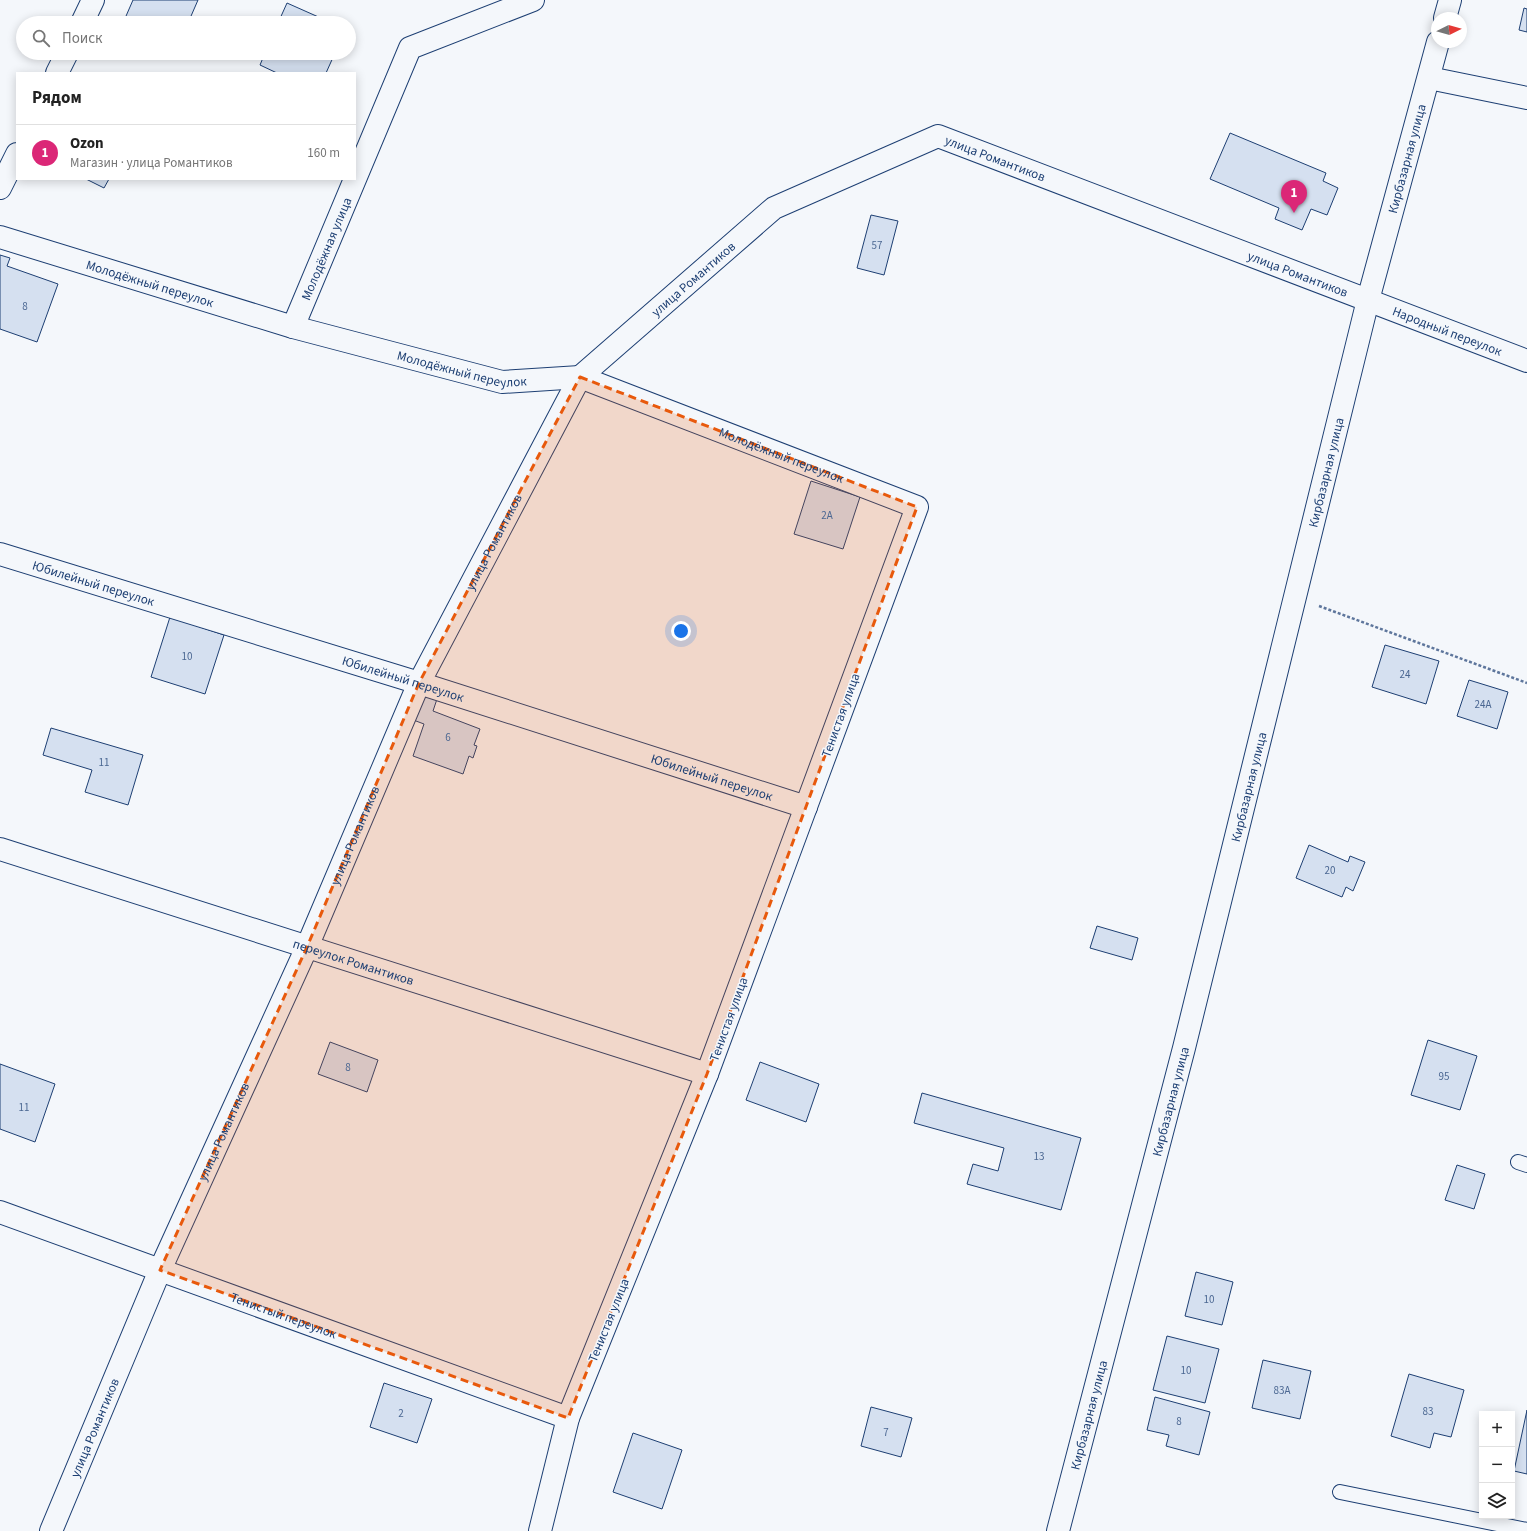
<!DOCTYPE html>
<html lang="ru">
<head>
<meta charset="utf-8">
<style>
  :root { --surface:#fff; --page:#f6f6f6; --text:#222; --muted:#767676; --line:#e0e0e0; --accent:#db2777 }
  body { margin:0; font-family:"Source Sans 3",sans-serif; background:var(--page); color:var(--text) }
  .controls { position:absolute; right:12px; bottom:12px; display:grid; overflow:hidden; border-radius:0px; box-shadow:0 2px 10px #0003 }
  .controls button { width:36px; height:36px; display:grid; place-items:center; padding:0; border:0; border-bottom:1px solid var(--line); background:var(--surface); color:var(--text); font:20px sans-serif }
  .compass { position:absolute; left:1431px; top:12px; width:36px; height:36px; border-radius:50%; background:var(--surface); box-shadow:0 2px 10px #0003; rotate:85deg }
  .you { position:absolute; left:681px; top:631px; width:14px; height:14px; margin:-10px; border:3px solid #fff; border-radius:50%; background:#1a73e8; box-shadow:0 0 0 6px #1a73e833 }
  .badge { display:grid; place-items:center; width:26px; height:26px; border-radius:50%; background:var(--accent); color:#fff; font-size:13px; font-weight:700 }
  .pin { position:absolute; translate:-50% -33px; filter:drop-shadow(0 1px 2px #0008) }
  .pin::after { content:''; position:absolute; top:21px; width:14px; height:12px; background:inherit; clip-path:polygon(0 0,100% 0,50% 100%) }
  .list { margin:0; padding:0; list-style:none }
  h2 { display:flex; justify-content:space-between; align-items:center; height:52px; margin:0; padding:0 16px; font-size:17px }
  h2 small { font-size:13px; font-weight:400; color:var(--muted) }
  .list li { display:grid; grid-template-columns:26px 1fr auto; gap:12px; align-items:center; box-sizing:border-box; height:56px; padding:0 16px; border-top:1px solid var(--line) }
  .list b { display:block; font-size:15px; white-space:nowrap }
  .list p { margin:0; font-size:13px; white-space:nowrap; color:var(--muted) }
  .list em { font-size:13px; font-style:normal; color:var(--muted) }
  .icon { flex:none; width:22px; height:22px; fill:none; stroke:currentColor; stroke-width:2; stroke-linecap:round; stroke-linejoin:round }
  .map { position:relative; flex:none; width:1527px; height:1531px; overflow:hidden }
  .search { position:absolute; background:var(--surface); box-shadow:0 2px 10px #0003; left:16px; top:16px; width:340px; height:44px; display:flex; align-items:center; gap:10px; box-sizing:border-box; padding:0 14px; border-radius:22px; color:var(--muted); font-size:15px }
  .panel { position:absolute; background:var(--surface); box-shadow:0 2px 10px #0003; left:16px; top:72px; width:340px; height:108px; border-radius:0px }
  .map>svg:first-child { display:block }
</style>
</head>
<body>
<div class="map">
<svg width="1527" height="1531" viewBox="0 0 1527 1531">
  <rect width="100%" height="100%" fill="#f4f7fb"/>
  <path fill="#d5e0f0" stroke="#1d3f73" d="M133 0H198L188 23H123Z
    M287 3 332 23H278Z
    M1524 8 1527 9V32L1519 30Z
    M265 53H335L326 73H277L260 65Z
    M1230 133 1326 173 1323 181 1338 188 1327 215 1311 209 1302 230 1275 219 1279 208 1210 179Z
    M86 179H109L104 188Z
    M871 215 898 221 884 275 857 268Z
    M0 255 10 258 7 266 58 284 37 342 0 329Z
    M811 481 860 497 843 549 794 534Z
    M170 617 224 635 205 694 151 677Z
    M1385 645 1439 661 1426 704 1372 687Z
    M1469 680 1508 692 1497 729 1457 716Z
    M418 689 438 696 433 711 480 729 474 745 477 746 473 758 469 756 463 774 413 756 424 724 408 718Z
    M51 728 143 755 128 805 85 792 92 770 43 755Z
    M1309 845 1348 862 1350 856 1365 862 1353 891 1346 887 1342 897 1296 878Z
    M1097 926 1138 938 1132 960 1090 948Z
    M1428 1040 1477 1056 1460 1110 1411 1095Z
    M330 1042 378 1060 367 1092 318 1074Z
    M760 1062 819 1084 806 1122 746 1100Z
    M0 1064 55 1084 35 1142 0 1129Z
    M922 1093 1081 1138 1061 1210 967 1184 973 1164 998 1171 1004 1148 914 1123Z
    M1457 1165 1485 1174 1474 1209 1445 1200Z
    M1196 1272 1233 1282 1222 1325 1185 1316Z
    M1167 1336 1219 1349 1205 1403 1153 1390Z
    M1263 1360 1311 1371 1300 1419 1252 1408Z
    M1409 1374 1464 1390 1451 1437 1434 1433 1430 1448 1391 1436Z
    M384 1383 432 1399 417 1443 370 1427Z
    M1155 1397 1210 1412 1199 1455 1166 1446 1169 1435 1147 1430Z
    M871 1407 912 1418 901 1457 861 1446Z
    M1527 1410V1474L1514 1471Z
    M633 1433 682 1450 662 1509 613 1492Z"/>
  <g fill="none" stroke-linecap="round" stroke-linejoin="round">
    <defs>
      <path id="lane" d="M1518 1162 1527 1165
        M1340 1492 1527 1530"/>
      <g id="street">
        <path d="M82 23 93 0"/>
        <path d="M57 73 67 53"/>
        <path d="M1429 78 1527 98"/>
        <path d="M0 188 17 154"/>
        <path id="s1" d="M0 237 293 327 502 382 580 377 917 507 707 1074 568 1418 540 1531"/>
        <path id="s2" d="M293 327 410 48 533 0"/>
        <path id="s3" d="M0 554 419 683 806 807"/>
        <path id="s4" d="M0 849 707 1074"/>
        <path id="s5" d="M0 1212 568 1418"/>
        <path id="s6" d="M51 1531 160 1270 307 947 419 683 580 377 774 208 938 136 1527 361"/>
      </g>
      <g id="secondary">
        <path d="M1445 18 1450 0"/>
        <path id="s7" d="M1058 1531 1184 1048 1368 300 1438 42"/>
      </g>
    </defs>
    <use href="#lane" stroke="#1d3f73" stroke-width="16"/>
    <use href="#street" stroke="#1d3f73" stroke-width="24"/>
    <use href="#secondary" stroke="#1d3f73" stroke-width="24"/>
    <path stroke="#5e769c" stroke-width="2.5" stroke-dasharray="3 2" stroke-linecap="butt" d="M1319 606 1527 683"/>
    <use href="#lane" stroke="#f4f7fb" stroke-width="14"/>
    <use href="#street" stroke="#f4f7fb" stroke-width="22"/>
    <use href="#secondary" stroke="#f4f7fb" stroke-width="22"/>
  </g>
  <path fill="#e8590c" fill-opacity="0.2" stroke="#e8590c" stroke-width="3" stroke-dasharray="8 5" stroke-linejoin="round" d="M580 377 917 507 707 1074 568 1418 160 1270 307 947 419 683Z"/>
  <g text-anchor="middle" stroke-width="3" stroke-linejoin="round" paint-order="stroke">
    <g font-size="11" fill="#4b6792">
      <text x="877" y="249">57</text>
      <text x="25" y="310">8</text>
      <text x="827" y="519">2А</text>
      <text x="187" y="660">10</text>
      <text x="1405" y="678">24</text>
      <text x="1483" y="708">24А</text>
      <text x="448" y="741">6</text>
      <text x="104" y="766">11</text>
      <text x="1330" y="874">20</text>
      <text x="348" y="1071">8</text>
      <text x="1444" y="1080">95</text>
      <text x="24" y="1111">11</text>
      <text x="1039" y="1160">13</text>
      <text x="1209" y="1303">10</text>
      <text x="1186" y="1374">10</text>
      <text x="1282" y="1394">83А</text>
      <text x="1428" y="1415">83</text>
      <text x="401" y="1417">2</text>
      <text x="1179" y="1425">8</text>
      <text x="886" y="1436">7</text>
    </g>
    <g font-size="13" fill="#1d3f73" stroke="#f4f7fb">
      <text dy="5" stroke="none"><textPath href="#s6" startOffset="1768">улица Романтиков</textPath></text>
      <text dy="5" stroke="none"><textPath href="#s7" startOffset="1416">Кирбазарная улица</textPath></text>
      <text dy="5" stroke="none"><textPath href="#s2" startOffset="85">Молодёжная улица</textPath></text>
      <text dy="5" stroke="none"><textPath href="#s6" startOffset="2092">улица Романтиков</textPath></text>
      <text dy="5" stroke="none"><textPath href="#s6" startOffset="1420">улица Романтиков</textPath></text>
      <text dy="5" stroke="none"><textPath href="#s1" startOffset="157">Молодёжный переулок</textPath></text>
      <text dy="5" stroke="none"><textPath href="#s6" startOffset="2252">Народный переулок</textPath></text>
      <text dy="5" stroke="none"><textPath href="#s1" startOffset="481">Молодёжный переулок</textPath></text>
      <text dy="5" stroke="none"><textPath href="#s1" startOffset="817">Молодёжный переулок</textPath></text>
      <text dy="5" stroke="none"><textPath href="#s7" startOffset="1092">Кирбазарная улица</textPath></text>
      <text dy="5" stroke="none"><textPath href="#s6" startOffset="1084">улица Романтиков</textPath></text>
      <text dy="5" stroke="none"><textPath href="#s3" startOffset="98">Юбилейный переулок</textPath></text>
      <text dy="5" stroke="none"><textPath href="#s3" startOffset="422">Юбилейный переулок</textPath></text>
      <text transform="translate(840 715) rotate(-70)" y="5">Тенистая улица</text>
      <text dy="5" stroke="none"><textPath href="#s3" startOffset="746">Юбилейный переулок</textPath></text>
      <text dy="5" stroke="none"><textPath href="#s7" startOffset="768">Кирбазарная улица</textPath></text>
      <text dy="5" stroke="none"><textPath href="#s6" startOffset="759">улица Романтиков</textPath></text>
      <text dy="5" stroke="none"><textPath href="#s4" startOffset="371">переулок Романтиков</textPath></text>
      <text transform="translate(728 1019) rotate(-70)" y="5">Тенистая улица</text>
      <text dy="5" stroke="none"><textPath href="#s7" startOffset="444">Кирбазарная улица</textPath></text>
      <text dy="5" stroke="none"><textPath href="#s6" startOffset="435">улица Романтиков</textPath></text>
      <text dy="5" stroke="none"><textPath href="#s5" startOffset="302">Тенистый переулок</textPath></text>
      <text transform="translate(608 1320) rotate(-68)" y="5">Тенистая улица</text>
      <text dy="5" stroke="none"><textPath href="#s7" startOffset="120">Кирбазарная улица</textPath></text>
      <text dy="5" stroke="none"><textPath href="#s6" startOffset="112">улица Романтиков</textPath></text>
    </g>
  </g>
</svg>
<div class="controls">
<button>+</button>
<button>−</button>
<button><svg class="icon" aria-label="layers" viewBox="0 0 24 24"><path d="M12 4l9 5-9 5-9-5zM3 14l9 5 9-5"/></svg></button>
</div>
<svg class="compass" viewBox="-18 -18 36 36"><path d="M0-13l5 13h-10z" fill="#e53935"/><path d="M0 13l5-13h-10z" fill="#767676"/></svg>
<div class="you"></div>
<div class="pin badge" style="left:1294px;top:213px">1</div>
<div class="search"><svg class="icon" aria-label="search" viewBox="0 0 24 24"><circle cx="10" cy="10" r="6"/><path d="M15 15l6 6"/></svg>Поиск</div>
<section class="panel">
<h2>Рядом<small></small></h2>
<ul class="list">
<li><span class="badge">1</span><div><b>Ozon</b><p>Магазин · улица Романтиков</p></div><em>160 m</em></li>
</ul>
</section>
</div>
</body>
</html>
